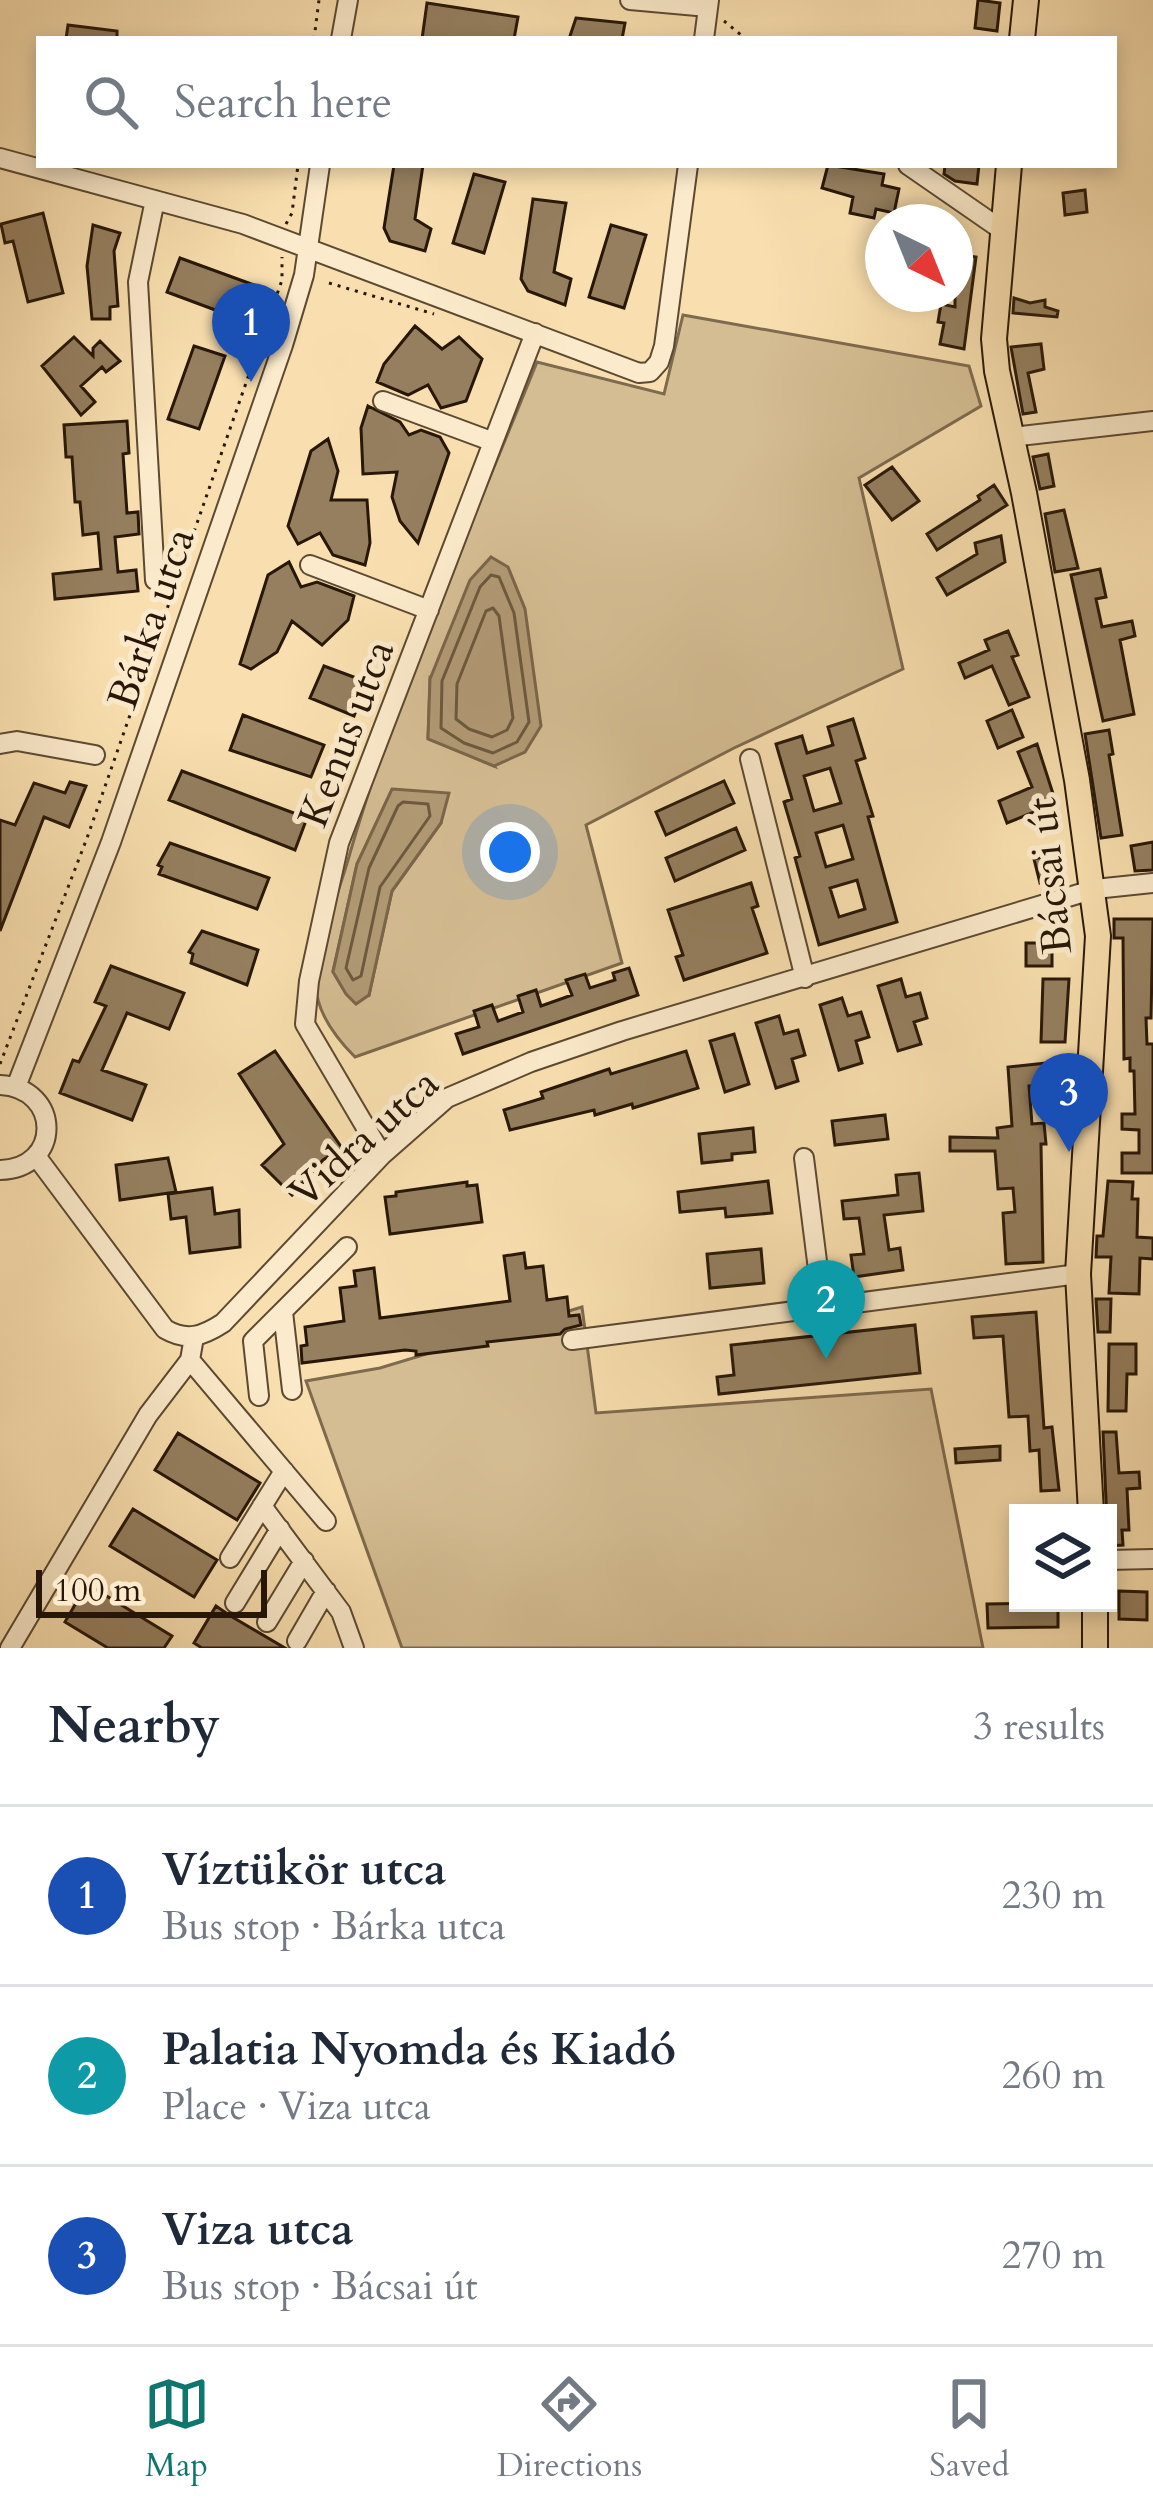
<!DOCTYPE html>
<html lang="en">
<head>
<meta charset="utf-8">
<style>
  :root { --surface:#fff; --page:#f6f6f7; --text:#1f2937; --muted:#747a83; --line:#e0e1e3; --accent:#0f766e }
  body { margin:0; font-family:Cardo,serif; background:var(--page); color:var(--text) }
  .controls { position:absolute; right:36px; bottom:36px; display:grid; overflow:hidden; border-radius:0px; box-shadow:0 6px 18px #0003 }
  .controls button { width:108px; height:108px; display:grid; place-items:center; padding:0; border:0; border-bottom:3px solid var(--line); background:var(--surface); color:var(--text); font:60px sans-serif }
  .compass { position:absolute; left:865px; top:204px; width:108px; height:108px; border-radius:50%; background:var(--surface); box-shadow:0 6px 18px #0003; rotate:137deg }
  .scale { position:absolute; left:36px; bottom:30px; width:231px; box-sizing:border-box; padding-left:12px; border:6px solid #281708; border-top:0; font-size:33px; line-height:42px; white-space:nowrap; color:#281708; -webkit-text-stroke:9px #fbeacb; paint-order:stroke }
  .you { position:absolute; left:510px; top:852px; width:42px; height:42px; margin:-30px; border:9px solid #fff; border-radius:50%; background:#1a73e8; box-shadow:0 0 0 18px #1a73e833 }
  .badge { display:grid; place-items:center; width:78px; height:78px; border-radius:50%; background:var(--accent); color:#fff; font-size:39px; font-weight:700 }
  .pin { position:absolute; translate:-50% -99px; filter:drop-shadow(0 3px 6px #0008) }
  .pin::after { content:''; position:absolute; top:63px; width:42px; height:36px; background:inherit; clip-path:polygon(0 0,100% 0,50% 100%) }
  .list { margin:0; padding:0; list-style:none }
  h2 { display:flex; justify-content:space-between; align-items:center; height:156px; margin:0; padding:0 48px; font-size:51px }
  h2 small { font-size:39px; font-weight:400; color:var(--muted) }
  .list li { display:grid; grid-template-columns:78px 1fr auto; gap:36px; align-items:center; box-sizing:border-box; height:180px; padding:0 48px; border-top:3px solid var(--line) }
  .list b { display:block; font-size:45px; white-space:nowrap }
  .list p { margin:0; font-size:39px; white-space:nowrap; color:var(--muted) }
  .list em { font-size:39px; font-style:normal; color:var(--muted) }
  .icon { flex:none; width:66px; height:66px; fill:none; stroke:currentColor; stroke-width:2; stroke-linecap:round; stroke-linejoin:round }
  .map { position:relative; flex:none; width:1153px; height:1648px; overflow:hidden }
  .search { position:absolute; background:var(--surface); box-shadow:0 6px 18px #0003; left:36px; right:36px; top:36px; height:132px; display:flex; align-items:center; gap:30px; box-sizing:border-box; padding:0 42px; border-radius:0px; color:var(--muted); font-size:45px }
  .sheet { height:696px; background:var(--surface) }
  nav { display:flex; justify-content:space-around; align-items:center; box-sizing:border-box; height:168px; border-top:3px solid var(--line); background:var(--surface); font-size:33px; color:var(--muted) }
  nav a { display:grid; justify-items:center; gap:6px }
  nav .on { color:var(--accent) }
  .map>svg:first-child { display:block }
</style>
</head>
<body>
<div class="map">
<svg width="1153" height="1648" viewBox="0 0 1153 1648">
  <rect width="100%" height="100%" fill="#f9dfaf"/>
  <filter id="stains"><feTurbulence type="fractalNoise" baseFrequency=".00167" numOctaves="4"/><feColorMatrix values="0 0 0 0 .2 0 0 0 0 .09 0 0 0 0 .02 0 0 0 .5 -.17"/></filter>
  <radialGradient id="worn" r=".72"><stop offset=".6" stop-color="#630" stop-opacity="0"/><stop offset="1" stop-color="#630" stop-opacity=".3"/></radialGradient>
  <path fill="#d5bd93" stroke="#7e6a4e" stroke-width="3" fill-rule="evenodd" d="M683 315 969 366 981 406 859 478 903 669 734 748 586 825 622 963 355 1057C335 1037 313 1008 316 977 320 936 339 893 350 853 399 685 472 524 537 362L664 394ZM430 679 494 766 428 738ZM392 790 441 823 392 891 369 995 333 971 357 864Z
    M582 1307 596 1413 931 1389 983 1648H402L306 1381 380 1368Z"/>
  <path fill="#b29b76" stroke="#7b664a" stroke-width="3" d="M491 557 508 567 525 609 541 726 525 752 494 766 428 739 430 679 470 580Z
    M392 789 449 793 441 823 392 891 369 995 356 1004 346 994 333 972 357 864Z"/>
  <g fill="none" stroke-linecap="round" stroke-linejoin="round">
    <path stroke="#6d593f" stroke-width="3" d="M491 575 499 577 514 613 529 722 517 742 493 753 464 743 441 728 442 681 480 587Z
      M493 608 499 616 513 718 507 730 492 737 469 729 456 719 457 684 486 611Z
      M403 802 428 804 430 816 380 887 361 976 353 980 346 968 369 868 398 806Z"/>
  </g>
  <path fill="#957f5f" stroke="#281708" stroke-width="3" fill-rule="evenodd" d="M978 0 1000 3 997 31 975 28Z
    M427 3 518 17 514 39H422Z
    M576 18 625 23 622 39H569Z
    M68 25 117 31V39H66Z
    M394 165H423L415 219 431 229 425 251 390 241 384 228Z
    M828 165 884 174 882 185 899 189 894 213 876 209 874 218 850 213 853 197 822 188Z
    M945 165H979L977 184 955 181 944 174Z
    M474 174 505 182 484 253 453 243Z
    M1085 190 1087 212 1065 215 1063 193Z
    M533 199 566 203 554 272 571 279 565 305 528 291 521 279Z
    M43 213 63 293 28 302 13 241 5 243 1 224Z
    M93 225 120 233 114 251 118 306 110 307V319H92L87 266Z
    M611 225 646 235 624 308 589 297Z
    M962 255 976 257 964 349 940 344 944 323 938 322 941 304 955 307V261L960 262Z
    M180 258 254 285 242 320 167 292Z
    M1014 298 1030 303 1045 300V307L1058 311 1057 317 1013 313Z
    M415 326 442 349 459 337 482 359 466 401 441 408 428 385 408 395 377 382 384 364Z
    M74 337 93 356V348L100 341 120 361 106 372 102 367 81 386 95 402 81 415 42 366Z
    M1041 344 1044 369 1028 373 1036 412 1023 414 1011 347Z
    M194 346 225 356 199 429 168 419Z
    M368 406 400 422 409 435 421 430 440 437 449 453 418 543 400 521 392 497 397 472 363 474 361 428Z
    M127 421 129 453 123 454 127 513 138 512 139 534 115 537 118 572 136 570 138 591 55 599 53 574 101 569 98 533 83 535 80 502H75L72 457H66L64 425Z
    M328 439 338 471 331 500H367L370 543 365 565 333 555 320 533 298 544 288 526 311 451Z
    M1048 454 1054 486 1040 489 1033 457Z
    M892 467 919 501 892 520 865 485Z
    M994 485 1007 505 937 550 927 534 980 500 978 496Z
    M1064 510 1078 568 1055 572 1045 514Z
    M1001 536 1005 562 947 595 937 578 977 554 975 543Z
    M289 562 301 587 317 582 354 596 348 620 322 645 292 621 277 652 251 669 240 664 268 575Z
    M1100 569 1106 597 1096 599 1102 627 1132 621 1135 636 1120 640 1134 714 1103 721 1071 575Z
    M1008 631 1018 655 1012 657 1029 697 1009 705 992 666 965 678 959 663 989 650 985 640Z
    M324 666 367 682 354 716 310 698Z
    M1012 710 1023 737 998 748 987 721Z
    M243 715 324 745 311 777 230 750Z
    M853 719 865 758 856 761 873 816 868 817 897 922 819 945 795 858 800 856 784 802 792 799 776 744 802 736 807 753 833 745 828 727ZM830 768 841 803 814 811 804 776ZM843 825 853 859 826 867 816 833ZM857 880 865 909 839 917 830 888Z
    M1109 730 1113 754 1109 755 1122 835 1101 838 1085 734Z
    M1037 744 1056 803 1007 823 999 801 1032 787 1018 752Z
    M182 771 307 818 295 850 169 800Z
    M724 781 734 803 666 835 656 812Z
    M70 782 86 786 69 827 44 817 0 931V820L15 825 34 783 65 793Z
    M736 828 745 850 675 881 666 858Z
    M1153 842V870L1135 871 1131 846Z
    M170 843 269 878 257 909 159 874 162 867 158 865Z
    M1059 853 1065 877 1040 883 1034 859Z
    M751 883 758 906 752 908 767 953 684 980 676 957 683 955 668 910Z
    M1114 919H1153L1151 1018H1146L1147 1044H1153V1173H1122V1153H1139V1130L1122 1129V1114H1135L1134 1071H1130V1058L1124 1059 1123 938H1114Z
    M202 931 258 950 247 985 191 963 193 954 189 952Z
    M1026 943H1052V966H1026Z
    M111 966 184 993 169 1029 127 1013 102 1070 146 1085 132 1120 60 1093 73 1060 79 1062 106 1006 95 1002Z
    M629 968 638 995 463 1054 456 1034 479 1027 474 1011 492 1005 498 1021 523 1012 518 996 536 990 541 1006 572 995 566 980 585 974 590 988 615 980 613 973Z
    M901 979 906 997 920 993 927 1018 914 1022 921 1044 898 1051 878 986Z
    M1043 979H1069L1065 1042H1041Z
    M842 998 848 1016 861 1012 869 1037 856 1041 862 1063 839 1070 820 1005Z
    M779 1016 784 1034 798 1030 805 1055 792 1059 798 1081 776 1088 756 1023Z
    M734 1034 749 1084 725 1092 710 1041Z
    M275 1051 342 1148 323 1160 292 1195 262 1165 284 1144 239 1074Z
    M686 1051 698 1088 633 1108 632 1104 595 1115 594 1110 510 1130 504 1110 543 1098 541 1092 609 1069 611 1074Z
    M1047 1063 1049 1085 1029 1086 1032 1124 1044 1123 1046 1144H1041L1043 1262 1006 1264 1003 1213 1015 1212 1013 1188 998 1189 995 1151H950V1137L998 1138 997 1128 1012 1126 1008 1067Z
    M885 1115 888 1139 835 1145 832 1121Z
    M753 1128 755 1152 732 1154V1160L702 1163 699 1134Z
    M168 1158 176 1192 120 1200 116 1165Z
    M919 1173 923 1211 884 1215 889 1250 900 1248 903 1270 854 1277 851 1255 864 1254 859 1218 844 1219 842 1201 898 1195 896 1175Z
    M768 1181 772 1213 726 1217 725 1208 680 1212 678 1192Z
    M1108 1181 1133 1182 1132 1199H1138L1137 1237 1153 1238V1259L1140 1258 1139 1294 1109 1293 1111 1257H1096L1097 1236H1103Z
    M467 1182V1186L477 1185 482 1222 390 1234 385 1197 396 1196V1192Z
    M212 1188 215 1214 239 1210 240 1247 190 1253 186 1217 171 1219 168 1194Z
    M761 1249 764 1283 710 1288 707 1254Z
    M524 1253 526 1268 543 1266 547 1300 567 1297 569 1316 579 1315 581 1325 565 1329 560 1334 487 1342 488 1346 416 1355V1351L405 1350 302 1363 301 1346 307 1345 305 1327 344 1321 340 1288 356 1286 354 1271 374 1268 380 1318 510 1301 504 1256Z
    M1096 1299H1111L1110 1332H1098Z
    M1036 1312 1044 1428 1052 1427 1059 1490 1041 1491 1039 1450 1030 1451 1028 1416 1009 1417 1003 1336 974 1338 972 1317Z
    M915 1325 920 1373 719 1394 717 1377 734 1375 731 1345Z
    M1109 1344H1136V1374H1127L1126 1411H1108Z
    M1103 1432H1116L1119 1473 1139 1472 1140 1488 1127 1489 1129 1530H1122L1123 1545 1108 1546Z
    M178 1433 260 1483 237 1520 155 1470Z
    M1000 1446V1460L956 1463 955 1449Z
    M133 1509 217 1560 194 1597 110 1546Z
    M87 1584 172 1636 164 1648H108L65 1622Z
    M1119 1591 1147 1592V1620L1119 1619Z
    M1058 1603V1627L988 1628 987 1604Z
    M216 1606 229 1615 285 1648H202L194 1643Z"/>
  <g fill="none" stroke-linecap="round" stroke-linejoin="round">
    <defs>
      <path id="minor" d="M630 0 708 7
        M341 39 348 0
        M704 39 709 0
        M0 158 243 224 639 373 650 372 659 362 664 346 688 165
        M908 165 1002 230
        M155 200 138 282 155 580
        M383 401 491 441
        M1012 437 1153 421
        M310 565 429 610
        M0 744 17 741 95 755
        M750 759 805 978
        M0 1085C62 1088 62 1169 0 1170
        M16 1087 111 842 283 345 304 275 320 165
        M382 1155 305 1024 309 981 339 843 535 333
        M36 1156 165 1329C187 1342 203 1336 223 1323L382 1155 447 1098 531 1062 622 1031 1095 889 1153 883
        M804 1158 823 1309
        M283 1312 292 1390
        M572 1340 1078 1274
        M190 1360 326 1521
        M259 1396 253 1341 347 1247
        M262 1506 341 1612 354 1648
        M230 1558 284 1471
        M1108 1560 1153 1559
        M235 1603 280 1529
        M267 1622 304 1561
        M297 1641 326 1591
        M10 1648 148 1415 190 1360 194 1337"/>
      <path id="major" d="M1022 39 1026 0
        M1009 165 994 339 997 371 1024 493 1077 780 1098 936 1078 1274 1091 1513
        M1095 1603V1648"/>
    </defs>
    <use href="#minor" stroke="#5c4932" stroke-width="22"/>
    <use href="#major" stroke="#281708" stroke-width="28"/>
    <path stroke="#281708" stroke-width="3" stroke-dasharray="3 6" stroke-linecap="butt" d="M724 21 746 39
      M314 39 319 0
      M286 224 292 213 298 165
      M329 283 434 314
      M0 1064 87 838 282 280V257"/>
    <use href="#minor" stroke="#fbeacb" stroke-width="18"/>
    <use href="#major" stroke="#f9dfaf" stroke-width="24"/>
  </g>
  <g text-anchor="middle" stroke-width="10" stroke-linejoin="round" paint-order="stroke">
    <g font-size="42" fill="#281708" stroke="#fbeacb">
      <text transform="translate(150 618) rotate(-71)" y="15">Bárka utca</text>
      <text transform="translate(345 733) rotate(-69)" y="15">Kenus utca</text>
      <text transform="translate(1048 876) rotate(-96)" y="15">Bácsai út</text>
      <text transform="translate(363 1137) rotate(-42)" y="15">Vidra utca</text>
    </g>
  </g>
  <rect width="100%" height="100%" filter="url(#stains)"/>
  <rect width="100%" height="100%" fill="url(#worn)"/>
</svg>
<div class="controls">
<button><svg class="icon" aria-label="layers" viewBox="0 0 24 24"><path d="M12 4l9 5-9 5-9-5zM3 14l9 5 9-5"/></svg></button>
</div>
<svg class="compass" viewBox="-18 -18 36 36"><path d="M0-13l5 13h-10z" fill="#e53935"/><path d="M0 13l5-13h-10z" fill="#747a83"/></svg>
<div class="scale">100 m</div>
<div class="you"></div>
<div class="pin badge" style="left:251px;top:382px;background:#1a4fb4">1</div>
<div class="pin badge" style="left:826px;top:1359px;background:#0f9aa8">2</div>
<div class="pin badge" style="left:1069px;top:1152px;background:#1a4fb4">3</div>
<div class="search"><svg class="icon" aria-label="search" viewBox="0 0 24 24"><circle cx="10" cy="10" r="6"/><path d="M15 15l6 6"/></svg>Search here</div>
</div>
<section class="sheet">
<h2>Nearby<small>3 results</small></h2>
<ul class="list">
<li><span class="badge" style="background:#1a4fb4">1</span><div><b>Víztükör utca</b><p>Bus stop · Bárka utca</p></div><em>230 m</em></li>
<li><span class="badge" style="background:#0f9aa8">2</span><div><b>Palatia Nyomda és Kiadó</b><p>Place · Viza utca</p></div><em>260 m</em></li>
<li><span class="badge" style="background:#1a4fb4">3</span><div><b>Viza utca</b><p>Bus stop · Bácsai út</p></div><em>270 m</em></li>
</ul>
</section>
<nav>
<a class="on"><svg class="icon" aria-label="map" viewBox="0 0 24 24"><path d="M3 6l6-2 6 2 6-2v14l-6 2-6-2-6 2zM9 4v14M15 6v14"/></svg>Map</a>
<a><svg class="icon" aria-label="directions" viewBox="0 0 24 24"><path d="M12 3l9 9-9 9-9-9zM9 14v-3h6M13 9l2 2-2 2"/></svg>Directions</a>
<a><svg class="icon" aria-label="saved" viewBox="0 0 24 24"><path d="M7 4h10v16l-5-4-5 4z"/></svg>Saved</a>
</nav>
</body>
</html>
